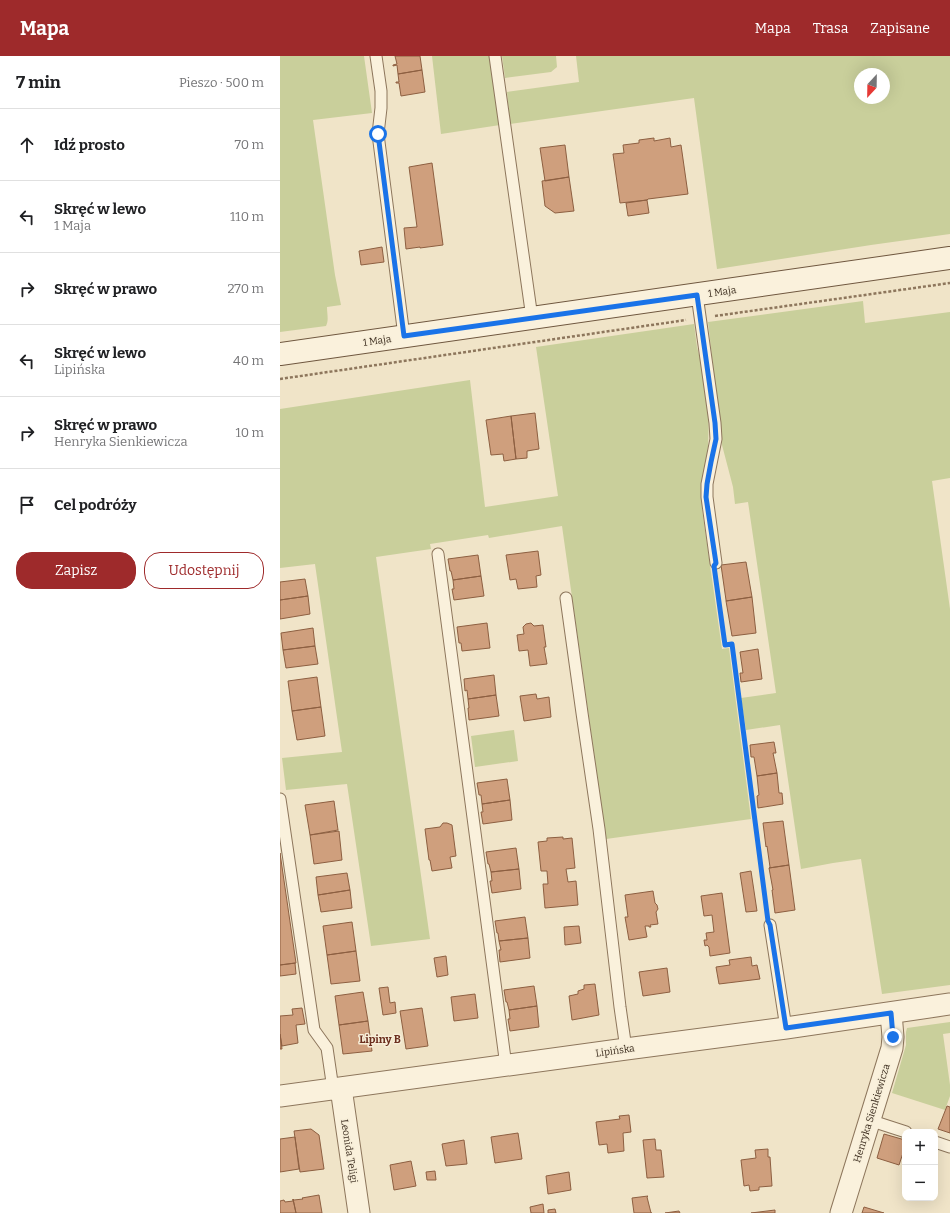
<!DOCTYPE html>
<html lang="pl">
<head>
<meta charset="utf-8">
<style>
  :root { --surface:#fff; --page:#f6f6f6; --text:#202124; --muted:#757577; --line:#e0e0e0; --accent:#9e2a2b }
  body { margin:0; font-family:Bitter,serif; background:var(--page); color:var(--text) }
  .controls { position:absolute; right:12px; bottom:12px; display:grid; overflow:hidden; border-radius:8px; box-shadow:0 4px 16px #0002 }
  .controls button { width:36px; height:36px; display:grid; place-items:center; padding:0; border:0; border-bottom:1px solid var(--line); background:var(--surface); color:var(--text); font:20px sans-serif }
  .compass { position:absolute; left:574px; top:12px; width:36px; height:36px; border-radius:50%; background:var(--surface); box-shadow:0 4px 16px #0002; rotate:202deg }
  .stop { position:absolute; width:12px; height:12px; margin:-9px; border:3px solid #1a73e8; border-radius:50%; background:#fff }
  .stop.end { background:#1a73e8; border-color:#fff; box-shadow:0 1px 4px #0008 }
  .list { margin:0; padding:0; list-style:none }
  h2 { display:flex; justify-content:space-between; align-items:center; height:52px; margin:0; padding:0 16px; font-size:17px }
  h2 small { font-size:13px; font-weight:400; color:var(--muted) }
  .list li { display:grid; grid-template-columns:26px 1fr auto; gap:12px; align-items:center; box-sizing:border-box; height:72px; padding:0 16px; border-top:1px solid var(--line) }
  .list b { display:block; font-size:15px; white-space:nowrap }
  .list p { margin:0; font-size:13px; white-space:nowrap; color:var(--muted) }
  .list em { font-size:13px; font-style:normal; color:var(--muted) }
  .actions { display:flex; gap:8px; padding:12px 16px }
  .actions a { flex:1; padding:9px 0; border:1px solid var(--accent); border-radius:16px; text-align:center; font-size:14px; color:var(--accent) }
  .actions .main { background:var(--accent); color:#fff }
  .icon { flex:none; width:22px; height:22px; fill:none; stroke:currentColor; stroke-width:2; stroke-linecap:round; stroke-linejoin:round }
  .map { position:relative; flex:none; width:670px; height:1157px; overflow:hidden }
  header { display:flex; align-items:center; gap:24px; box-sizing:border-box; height:56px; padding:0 20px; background:var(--accent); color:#fff }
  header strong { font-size:19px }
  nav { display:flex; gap:22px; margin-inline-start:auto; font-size:14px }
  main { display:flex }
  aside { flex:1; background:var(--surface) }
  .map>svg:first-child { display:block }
</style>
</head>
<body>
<header>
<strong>Mapa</strong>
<nav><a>Mapa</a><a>Trasa</a><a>Zapisane</a></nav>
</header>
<main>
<aside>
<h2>7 min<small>Pieszo · 500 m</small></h2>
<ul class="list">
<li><svg class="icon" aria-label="ahead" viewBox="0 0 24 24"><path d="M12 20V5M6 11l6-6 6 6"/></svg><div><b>Idź prosto</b></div><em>70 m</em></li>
<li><svg class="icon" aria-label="left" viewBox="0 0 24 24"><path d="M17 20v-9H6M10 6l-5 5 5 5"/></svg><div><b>Skręć w lewo</b><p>1 Maja</p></div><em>110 m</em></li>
<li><svg class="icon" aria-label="right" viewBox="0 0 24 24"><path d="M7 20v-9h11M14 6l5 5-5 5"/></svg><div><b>Skręć w prawo</b></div><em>270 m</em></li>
<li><svg class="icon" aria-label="left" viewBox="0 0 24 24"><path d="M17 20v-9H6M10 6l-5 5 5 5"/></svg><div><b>Skręć w lewo</b><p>Lipińska</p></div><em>40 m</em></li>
<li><svg class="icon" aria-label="right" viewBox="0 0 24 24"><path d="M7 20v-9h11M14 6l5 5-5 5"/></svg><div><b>Skręć w prawo</b><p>Henryka Sienkiewicza</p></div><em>10 m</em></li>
<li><svg class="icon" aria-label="arrive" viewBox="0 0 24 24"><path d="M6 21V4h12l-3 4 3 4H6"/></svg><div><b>Cel podróży</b></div></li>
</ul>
<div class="actions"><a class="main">Zapisz</a><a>Udostępnij</a></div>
</aside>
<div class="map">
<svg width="670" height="1157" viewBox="0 0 670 1157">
  <rect width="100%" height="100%" fill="#f0e4c8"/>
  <path fill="#c9cf9b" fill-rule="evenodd" d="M0 0H84L92 57 33 64 55 219 61 249 47 251C47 258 49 264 46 270L0 276Z
    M152 0H210L220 69 161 78Z
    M222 0H276L277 11 271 16 225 22Z
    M296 0H670V178L591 189 437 213 414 42 230 68 227 36 299 26ZM580 18H604V42H580Z
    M583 245 585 267 670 256V422L652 425 670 553V929L602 938 581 803 553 807 521 813 500 669 466 674 461 642 496 637 468 446 455 448 453 431 442 389 428 266Z
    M414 268 417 291 421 306 429 356 428 391 423 425 424 453H422L442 593 449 592 471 763 326 783 282 470 209 482 208 479 150 488 151 493 96 501 150 883 91 890 67 728 6 734 2 702 62 696 35 508 0 512V353L190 324 205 451 278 440 256 291Z
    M234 674 238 705 195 711 191 680Z
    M670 966V977L663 978 670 1029V1040L665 1054 612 1037 626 989V976L627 972Z"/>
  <path fill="#cf9f7d" stroke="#8d5f41" d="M115 0H140L142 14 118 18 117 9 113 10V9L117 8Z
    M142 14 145 36 121 40 119 27H116V26H119L118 18Z
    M374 82V85L390 82 391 91 401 89 408 138 368 143 367 144 340 147 333 98 344 97 343 89 359 87V84Z
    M285 89 289 121 265 125 260 92Z
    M152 107 163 189 140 192V191L126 193 124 172 137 171 129 111Z
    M289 121 294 155 275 157 265 150 262 125Z
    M367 144 369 157 348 160 346 147Z
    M102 191 104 206 81 209 79 195Z
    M255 357 259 393 247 395V402L236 403 231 360Z
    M231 360 236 403 224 405 223 398 211 399 206 364Z
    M258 495 261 519 256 520 257 531 238 533 236 523 230 524 226 499Z
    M198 499 201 520 173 524 171 515H170L168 503Z
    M466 506 472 541 446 545V544L441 509Z
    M201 520 204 540 174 544 172 533H174L173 524Z
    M25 523 28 540 0 544V526Z
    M28 540 30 558 0 563V544Z
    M472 541 476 577 452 580 446 545Z
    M207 567 210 592 182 595 181 587H179L177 571Z
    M251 567 254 570 263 569 266 591H264L267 608 250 610 248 594 239 595 237 579 244 578 243 571 246 568Z
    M33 572 35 590 3 594 1 577Z
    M35 590 38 608 6 612 3 594Z
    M478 593 482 623 461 626 460 617H463L460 596Z
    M214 619 216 639 188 643 187 634 185 635 184 623Z
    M37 621 41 651 12 655 8 625Z
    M256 638 257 643 269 641 271 661 244 665 240 640Z
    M216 639 219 660 189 664 188 652H189L188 643Z
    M41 651 45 680 17 684 12 655Z
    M494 686 496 697H493L497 717 477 720 474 701H471L470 689Z
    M497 717 499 737H502L503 748 478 752 477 740 479 739 477 720Z
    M227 723 230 744 202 748 201 739H199L197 727Z
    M230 744 232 764 203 768 201 756H203L202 748Z
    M54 745 58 774 30 779 25 749Z
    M503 765 509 809 489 812 490 811 487 790 486 791 483 767Z
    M163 767H167L172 769 176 800 170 801 172 812 152 815 150 804H149L145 773 160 771Z
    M59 775 62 804 34 808 30 779Z
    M283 781V783L292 782 295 812 286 813 288 826 296 825 298 849 265 852 263 828H268L267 815H261L258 786 267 785V782Z
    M236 792 239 813 211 816 209 808H208L206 796Z
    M0 797 16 907 0 909Z
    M509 809 515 854 495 857 492 834H493L489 812Z
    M239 813 241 833 212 837 210 825H212L211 816Z
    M471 815 477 855 466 856 460 817Z
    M67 817 70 834 38 839 36 821Z
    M70 834 72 852 41 856 38 839Z
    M373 835 375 847 377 849 378 853 376 856 378 868 370 869 371 871H369V870H365L367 881 349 884 345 861H348L345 839Z
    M442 837 450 897 430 900 429 891 427 889 425 890 424 884H427L426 877 434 876 432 859 424 860 421 840Z
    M245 861 248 882 219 885 218 877H217L215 865Z
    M72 866 76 895 47 899 43 870Z
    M299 870 301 887 285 889 284 871Z
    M248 882 250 902 220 906 219 894H221L219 885Z
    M76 895 80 925 51 928 47 899Z
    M166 900 168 919 157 921 154 902Z
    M471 901 472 910 477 909 480 923 439 928 436 911 450 909 449 904Z
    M15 907 16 918 0 920V909Z
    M387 912 390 936 363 940 359 916Z
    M315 928 319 959 292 964 289 940 298 938V935L304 933V929Z
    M254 930 257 950 229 954 227 946H226L224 934Z
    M108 931 110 947 115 946 116 957 103 959 99 932Z
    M83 936 88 965 59 969 55 940Z
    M195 938 198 962 174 965 171 941Z
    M257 950 259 971 230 975 228 963H230L229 954Z
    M22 952 25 968 16 969 18 987 2 990 0 978V960L13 959 12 953Z
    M142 952 148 990 126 993 120 955Z
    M88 965 92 995 63 998 59 969Z
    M0 978 2 993H0Z
    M667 1050 670 1051V1077L658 1073Z
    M349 1059 351 1076 343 1077 344 1095 328 1097 327 1088 319 1089 316 1066 340 1063 339 1060Z
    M31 1073 39 1079 44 1113 20 1116 14 1075Z
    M238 1077 242 1103 215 1107 211 1081Z
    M604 1078 625 1084V1091L619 1109 597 1102Z
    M15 1081 19 1113 0 1116V1083Z
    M375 1083 376 1094H381L384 1121 367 1122 363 1084Z
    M184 1084 187 1108 166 1110 162 1088Z
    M488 1093V1101H490L492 1130 479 1131V1134L470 1135 469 1129 464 1130 461 1104 476 1102 475 1094Z
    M131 1105 136 1130 114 1134 110 1109Z
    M155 1115 156 1124H147L146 1116Z
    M289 1116 291 1134 268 1138 266 1120Z
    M39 1139 42 1157H16L13 1143 14 1144 23 1143 22 1142Z
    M368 1140 367 1141 371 1157H372H354L352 1142Z
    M13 1143 16 1157H0V1145L4 1144 5 1146 13 1145Z
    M263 1148 264 1157H251L250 1151Z
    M584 1151 604 1157H582Z
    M275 1153 276 1157H268V1154Z
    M495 1154V1157H471Z
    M399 1155 400 1157H385Z"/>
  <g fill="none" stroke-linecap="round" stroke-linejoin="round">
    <defs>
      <path id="service" d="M96 0 101 35V52L98 78 124 280
        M215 0 252 262
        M417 239 435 367 436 383 427 428V441L436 507
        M158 498 226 1010
        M286 542 302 657 319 773 340 951 346 993
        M0 743 34 974 47 992 53 1033
        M490 869 506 972
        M589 1064 626 1076
        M655 1086 670 1091"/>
      <path id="minor" d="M61 1032 79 1157
        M0 1040 346 993 506 972 670 948
        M561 1157 612 992 613 981 611 957"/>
      <path id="secondary" d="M0 298 670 202"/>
    </defs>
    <use href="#service" stroke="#8d765c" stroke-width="13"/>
    <use href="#minor" stroke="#8d765c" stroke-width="23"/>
    <use href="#secondary" stroke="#6f573f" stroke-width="24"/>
    <path stroke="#8d765c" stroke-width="2.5" stroke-dasharray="3 2" stroke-linecap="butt" d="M435 260 670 227
      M0 323 406 264
      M435 521 445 589 452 588 487 855"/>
    <use href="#service" stroke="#faf1dc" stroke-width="11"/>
    <use href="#minor" stroke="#faf1dc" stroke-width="21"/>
    <use href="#secondary" stroke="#faf1dc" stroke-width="22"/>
  </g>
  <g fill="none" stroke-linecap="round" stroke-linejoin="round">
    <path stroke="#1a73e8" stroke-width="5" d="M98 78 124 280 417 239 435 367 436 383 431 406 427 428 426 441 436 507 434 510 445 589 452 588 488 865 490 869 506 972 611 957 613 981"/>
  </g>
  <g text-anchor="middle" stroke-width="3" stroke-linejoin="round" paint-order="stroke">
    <g font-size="10" fill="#3d2e20" stroke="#f7eed8">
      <text transform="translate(442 235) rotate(-8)" y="4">1 Maja</text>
      <text transform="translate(97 284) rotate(-8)" y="4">1 Maja</text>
      <text transform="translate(335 994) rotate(-8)" y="4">Lipińska</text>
      <text transform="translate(591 1057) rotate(-73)" y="4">Henryka Sienkiewicza</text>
      <text transform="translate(70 1095) rotate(81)" y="4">Leonida Teligi</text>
    </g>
    <g font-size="11" font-weight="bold" fill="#6b2e1e" stroke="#f7eed8">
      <text x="100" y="987">Lipiny B</text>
    </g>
  </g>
</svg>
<div class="controls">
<button>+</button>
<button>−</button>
</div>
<svg class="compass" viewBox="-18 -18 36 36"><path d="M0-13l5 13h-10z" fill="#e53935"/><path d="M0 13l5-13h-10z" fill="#757577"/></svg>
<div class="stop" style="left:98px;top:78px"></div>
<div class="stop end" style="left:613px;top:981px"></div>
</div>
</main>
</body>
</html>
